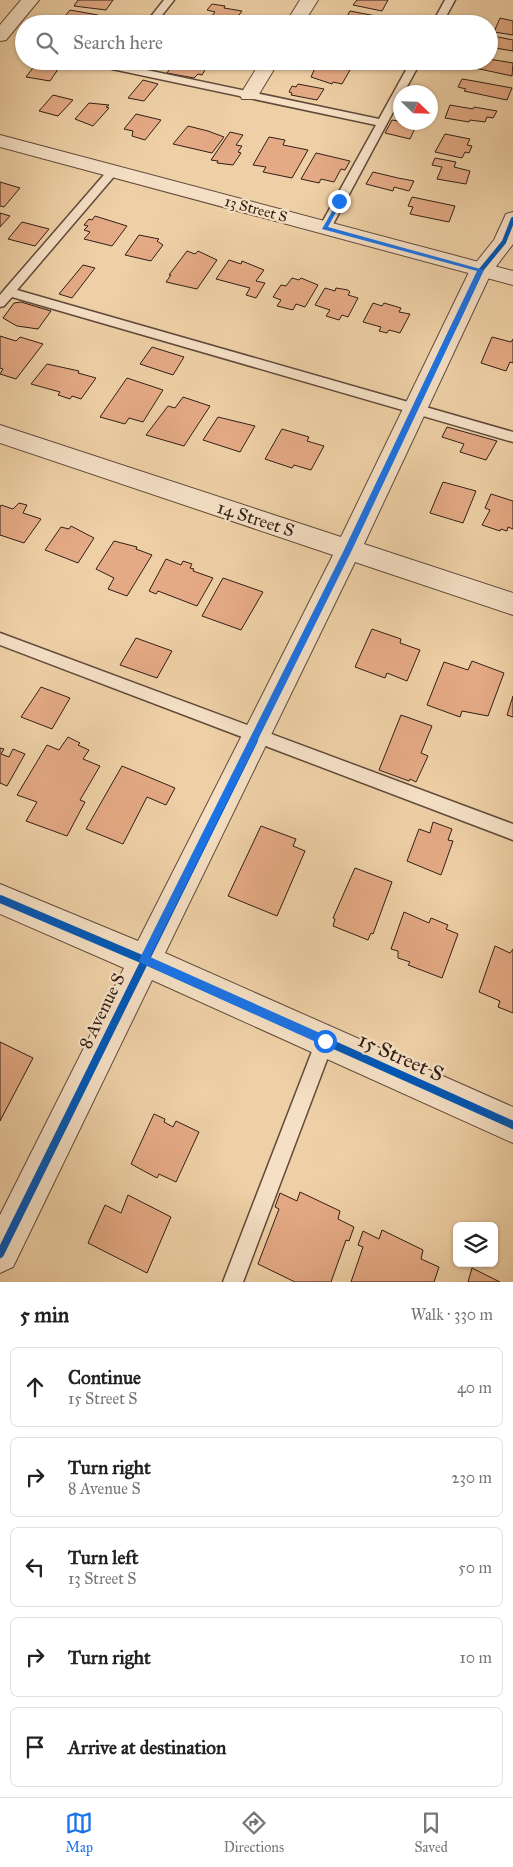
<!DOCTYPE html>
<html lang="en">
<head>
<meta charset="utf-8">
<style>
  :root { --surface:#fff; --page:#f2f2f2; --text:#222; --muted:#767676; --line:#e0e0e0; --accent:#1a73e8 }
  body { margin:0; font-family:"IM FELL Great Primer",serif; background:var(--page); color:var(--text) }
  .controls { position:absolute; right:15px; bottom:15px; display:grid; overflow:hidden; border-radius:8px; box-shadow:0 1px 4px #0004 }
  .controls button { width:45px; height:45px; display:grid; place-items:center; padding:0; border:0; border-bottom:1px solid var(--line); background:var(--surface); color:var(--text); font:25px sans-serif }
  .compass { position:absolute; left:393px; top:85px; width:45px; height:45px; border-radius:50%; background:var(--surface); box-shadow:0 1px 4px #0004; rotate:113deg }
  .stop { position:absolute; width:15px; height:15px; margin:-11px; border:4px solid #1a73e8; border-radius:50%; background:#fff }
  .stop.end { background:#1a73e8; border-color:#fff; box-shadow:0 1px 5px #0008 }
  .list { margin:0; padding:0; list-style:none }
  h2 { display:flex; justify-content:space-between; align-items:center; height:65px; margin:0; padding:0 20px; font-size:21px }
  h2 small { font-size:16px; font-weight:400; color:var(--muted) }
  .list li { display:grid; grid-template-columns:32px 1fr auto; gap:15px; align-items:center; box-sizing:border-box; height:80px; margin:0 10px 10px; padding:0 10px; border:1px solid var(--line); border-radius:8px }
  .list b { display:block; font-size:19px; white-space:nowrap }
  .list p { margin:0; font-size:16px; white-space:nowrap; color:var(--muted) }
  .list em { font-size:16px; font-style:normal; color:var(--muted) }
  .icon { flex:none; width:28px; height:28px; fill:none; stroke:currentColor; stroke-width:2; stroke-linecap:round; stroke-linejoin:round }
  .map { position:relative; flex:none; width:513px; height:1282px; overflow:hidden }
  .search { position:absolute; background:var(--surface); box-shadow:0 1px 4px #0004; left:15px; right:15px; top:15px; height:55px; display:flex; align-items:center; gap:12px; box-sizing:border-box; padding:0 18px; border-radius:28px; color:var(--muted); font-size:19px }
  .sheet { height:515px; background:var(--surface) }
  nav { display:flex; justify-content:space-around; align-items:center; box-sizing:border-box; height:70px; border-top:1px solid var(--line); background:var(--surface); font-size:14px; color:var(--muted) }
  nav a { display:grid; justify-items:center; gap:2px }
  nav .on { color:var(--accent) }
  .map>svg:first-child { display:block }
</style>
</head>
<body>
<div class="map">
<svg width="513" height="1282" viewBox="0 0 513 1282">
  <rect width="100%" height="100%" fill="#efd0a6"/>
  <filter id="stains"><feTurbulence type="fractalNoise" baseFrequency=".004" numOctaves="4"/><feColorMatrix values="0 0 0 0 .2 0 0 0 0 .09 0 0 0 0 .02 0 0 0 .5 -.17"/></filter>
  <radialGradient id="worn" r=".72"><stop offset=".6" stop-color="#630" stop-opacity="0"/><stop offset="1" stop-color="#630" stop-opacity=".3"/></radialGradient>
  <path fill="#e4aa85" stroke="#321e16" d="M78 0H113L106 10 74 6Z
    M357 0H388L382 11 353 5Z
    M212 4 225 6 224 8 242 11 234 22 211 17 215 12 207 10Z
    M70 10 98 15 92 24 61 21Z
    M350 11 381 17 377 22 383 23H346L347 20H345Z
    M500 18 513 21V35L494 32Z
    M493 36 513 40V51L489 47V37Z
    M489 59 513 63 512 76 475 68 478 61H489Z
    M38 61H59L63 62 50 81 26 77Z
    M175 61 201 63 206 68 202 75 198 74 194 78 167 73Z
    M321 64 350 70 342 84 333 82 332 84 311 77 315 68Z
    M462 79 474 81 512 88 507 100 464 91 466 89 458 87Z
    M143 80 158 84 144 101 128 98Z
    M298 84 324 89 317 100 291 95 292 93 289 92 292 86 296 87Z
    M53 95 73 100 58 116 39 111Z
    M89 103 109 105 106 107 109 108 93 126 75 119Z
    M450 105 473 109 474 107 497 111 493 118 487 117 485 122 470 120 469 122 445 118Z
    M136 114 161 120 145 140 132 136 133 131 124 129Z
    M392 120 417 124 410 139 385 133Z
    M188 126 208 131 224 137 212 153 173 144Z
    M230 132 243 135 236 145 242 146 238 152 241 153 233 165 217 163 218 161 211 160Z
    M445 134 470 139 467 145 472 146 469 153 465 152 462 158 435 152Z
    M269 137 285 140 283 145 308 150 292 178 263 172 266 167 253 165Z
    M316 153 350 161 345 170 341 169 334 182 321 179 319 183 301 179Z
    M435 158 456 162 454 167 470 171 466 184 437 179 442 167 432 165Z
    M373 172 398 178 414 181 409 191 394 187 393 191 366 184Z
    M0 182 20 188 4 207 0 206Z
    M412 197 455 206 449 222 410 214 413 207 408 206Z
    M0 213 10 216 0 227Z
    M95 216 127 226 112 246 84 239 90 232 84 230 88 226 84 225 89 219 92 220Z
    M22 222 49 229 35 246 8 239Z
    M139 235 159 239 157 241 163 245 151 261 125 255Z
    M187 251 195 254 198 251 217 260 197 289 166 282 171 275H169Z
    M229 260 241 264 242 261 264 270 256 281 265 283 256 298 246 295 250 288 216 279Z
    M83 265 95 268 72 298 59 294Z
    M292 278 299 280 301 278 318 285 305 307 296 304 293 310 277 306 281 300 273 297 281 285 286 286Z
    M325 288 335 291 336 288 348 290 350 292 348 295 358 298 348 317 342 315 339 320 326 316 330 310 315 305Z
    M21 302 51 311 38 329 17 326 3 318 14 303Z
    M373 303 382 306 384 303 401 308 399 312 410 314 400 333 389 330 387 333 379 331 381 327 363 322Z
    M0 336 16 341 20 337 43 344 16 379 0 374 3 369 0 368Z
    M492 337 511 342 513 339V363L510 362 506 371 481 363Z
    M152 347 184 357 173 375 140 364Z
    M47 364 79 371 78 373 96 378 81 399 72 396 70 399 58 395 60 392 31 384Z
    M127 378 163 390 143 422 129 418 125 424 100 417Z
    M183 397 210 406 184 446 146 435 168 406 175 408Z
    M218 417 255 426 240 452 203 440Z
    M447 427 497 441 486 460 460 452 464 444 442 437Z
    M282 429 309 437 307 441 324 446 311 470 294 465 292 468 265 459Z
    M443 482 476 491 463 523 430 513Z
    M491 494 513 501V529L508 527 507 531 501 529 500 531 482 525 490 510 485 508Z
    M19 503 27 505 23 513 41 519 24 543 0 535V507L1 505 13 509Z
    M71 526 94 538 78 563 45 550 61 527 69 529Z
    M114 541 137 547 136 549 152 555 127 596 108 589 114 578 96 569Z
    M166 559 181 565 183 561 192 564 190 568 194 569 193 571 213 578 197 606 158 591 156 594 149 591Z
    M223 578 263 592 241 630 202 616Z
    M372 629 401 639 400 643 420 650 407 681 387 673 385 678 355 667Z
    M136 638 172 651 157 678 120 665Z
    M472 661 504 673 488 716 462 711 460 717 427 705 444 662 468 670Z
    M41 687 70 698 52 729 21 717Z
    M513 696V717L507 715Z
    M401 715 432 726 421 753 428 756 416 782 410 779 409 781 379 770Z
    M68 737 80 743 78 745 89 750 83 759 100 766 80 800 85 802 67 836 26 821 37 802 17 795 47 745 59 750Z
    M0 748 4 749 1 754 9 757 13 749 25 754 7 786 0 783Z
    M122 766 175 788 166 805 147 797 123 844 86 829Z
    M433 822 452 829 448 840 453 841 441 875 407 861 419 829 430 833Z
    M261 826 296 839 293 846 305 851 277 916 228 896Z
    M355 868 392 882 373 934 371 933 368 940 333 926 335 919 333 918Z
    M404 912 429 923 431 918 448 925 446 929 458 934 442 978 408 965 410 962 398 958V951L391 949Z
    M495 946 510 953 513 949V1013L498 1007 500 1001 479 992Z
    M0 1042 33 1058 0 1121Z
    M154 1114 165 1119 164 1122 173 1127 176 1121 199 1132 176 1182 159 1174 157 1178 131 1164Z
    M300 1192 340 1211 338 1219 354 1227 349 1241 346 1240 331 1282H295L258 1264 279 1209 275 1207 280 1193 297 1201Z
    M128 1195 171 1217 147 1273 88 1243 105 1205 121 1213Z
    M382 1230 423 1250 421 1259 439 1267 434 1282H351L363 1247 358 1245 363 1231 379 1239Z
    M472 1268 500 1282H468Z"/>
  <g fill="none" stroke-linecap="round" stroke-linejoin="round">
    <defs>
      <path id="service" d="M164 0H174L155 24H145Z
        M445 0H455L442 24H432Z
        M115 61H126L123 65 379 119 411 61H421L404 92H400V99L331 228 325 232 319 228 376 125 112 69 111 67Z
        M113 168 117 169V173L17 290 513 432V442L12 297 4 306 0 307V295L5 289 109 169Z
        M0 633 513 824V840L0 645Z
        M325 1032 332 1034 334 1041 243 1282H223L316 1041 318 1034Z"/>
      <path id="minor" d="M21 0H39L6 40 0 41V25Z
        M300 0H318L303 24H285Z
        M261 61H279L256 99H242L240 95Z
        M513 212V244L491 273 364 544 513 593V615L355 562 165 953 513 1107V1143L152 980 13 1267 0 1273V1215L124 968 0 914V884L138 941 333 555 0 443V425L341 537 470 270 494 240 506 214Z"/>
      <path id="tertiary" d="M0 135 513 271V285L0 147Z"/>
    </defs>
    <use href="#service" stroke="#614a3a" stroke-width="3"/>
    <use href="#minor" stroke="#614a3a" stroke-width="2"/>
    <use href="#tertiary" stroke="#614a3a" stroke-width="2"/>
    <use href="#service" fill="#f5e0c5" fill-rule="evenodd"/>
    <use href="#minor" fill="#f5e0c5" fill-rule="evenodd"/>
    <use href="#tertiary" fill="#f5e0c5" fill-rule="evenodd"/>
    <defs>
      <path id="cycleway-far2" d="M456 324 481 270 504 242 513 219"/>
      <path id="cycleway-far1" d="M253 742 348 550 456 322"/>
      <path id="cycleway" d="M0 899 144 960 513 1125
        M0 1254 254 740"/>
    </defs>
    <use href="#cycleway-far2" stroke="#f5e0c5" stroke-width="7"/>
    <use href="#cycleway-far1" stroke="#f5e0c5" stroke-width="9"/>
    <use href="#cycleway" stroke="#f5e0c5" stroke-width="11"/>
    <use href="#cycleway-far2" stroke="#0057b8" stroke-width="4.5"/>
    <use href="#cycleway-far1" stroke="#0057b8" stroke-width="5.5"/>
    <use href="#cycleway" stroke="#0057b8" stroke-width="8"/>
  </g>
  <path fill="#1a73e8" d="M339 199 342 201 328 227 484 270 352 550 150 957 329 1037 330 1041 325 1046 141 963 139 960 344 550 477 271 322 229Z"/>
  <g text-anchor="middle" stroke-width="4.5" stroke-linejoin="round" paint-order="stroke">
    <g font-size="15" fill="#321e16" stroke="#f5e0c5">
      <text transform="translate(256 209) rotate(15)" y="5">13 Street S</text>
    </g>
    <g font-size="18" fill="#321e16" stroke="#f5e0c5">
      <text transform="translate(256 519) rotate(18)" y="6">14 Street S</text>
      <text transform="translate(102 1011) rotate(-64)" y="6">8 Avenue S</text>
    </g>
    <g font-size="21" fill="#321e16" stroke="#f5e0c5">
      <text transform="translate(401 1057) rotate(24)" y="7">15 Street S</text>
    </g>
  </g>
  <rect width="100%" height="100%" filter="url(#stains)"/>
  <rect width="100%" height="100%" fill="url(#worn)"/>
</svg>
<div class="controls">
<button><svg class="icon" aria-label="layers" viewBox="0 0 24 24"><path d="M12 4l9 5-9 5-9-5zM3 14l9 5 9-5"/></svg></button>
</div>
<svg class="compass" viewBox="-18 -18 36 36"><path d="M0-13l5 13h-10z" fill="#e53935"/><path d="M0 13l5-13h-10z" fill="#767676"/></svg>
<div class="stop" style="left:325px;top:1041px"></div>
<div class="stop end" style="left:339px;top:201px"></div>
<div class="search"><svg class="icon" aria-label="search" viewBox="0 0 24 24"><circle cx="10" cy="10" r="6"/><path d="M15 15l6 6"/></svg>Search here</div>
</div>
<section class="sheet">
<h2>5 min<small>Walk · 330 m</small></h2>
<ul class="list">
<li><svg class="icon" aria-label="ahead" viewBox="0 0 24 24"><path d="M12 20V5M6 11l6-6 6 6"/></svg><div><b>Continue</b><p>15 Street S</p></div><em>40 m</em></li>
<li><svg class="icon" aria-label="right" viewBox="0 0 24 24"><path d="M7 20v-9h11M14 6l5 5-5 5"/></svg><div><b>Turn right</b><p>8 Avenue S</p></div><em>230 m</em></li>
<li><svg class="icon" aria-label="left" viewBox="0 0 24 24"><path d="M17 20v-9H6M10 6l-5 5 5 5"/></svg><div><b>Turn left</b><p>13 Street S</p></div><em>50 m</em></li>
<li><svg class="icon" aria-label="right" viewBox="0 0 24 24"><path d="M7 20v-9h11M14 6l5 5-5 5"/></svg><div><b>Turn right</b></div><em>10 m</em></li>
<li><svg class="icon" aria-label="arrive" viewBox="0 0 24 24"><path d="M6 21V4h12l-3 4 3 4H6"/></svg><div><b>Arrive at destination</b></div></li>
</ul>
</section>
<nav>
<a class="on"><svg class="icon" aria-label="map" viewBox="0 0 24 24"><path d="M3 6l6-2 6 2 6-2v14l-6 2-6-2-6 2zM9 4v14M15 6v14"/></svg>Map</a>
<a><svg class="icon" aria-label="directions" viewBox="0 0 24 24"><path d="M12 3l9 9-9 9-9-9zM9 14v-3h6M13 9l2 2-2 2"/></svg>Directions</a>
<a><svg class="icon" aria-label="saved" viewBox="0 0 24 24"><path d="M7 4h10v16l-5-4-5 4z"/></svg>Saved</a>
</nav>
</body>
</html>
